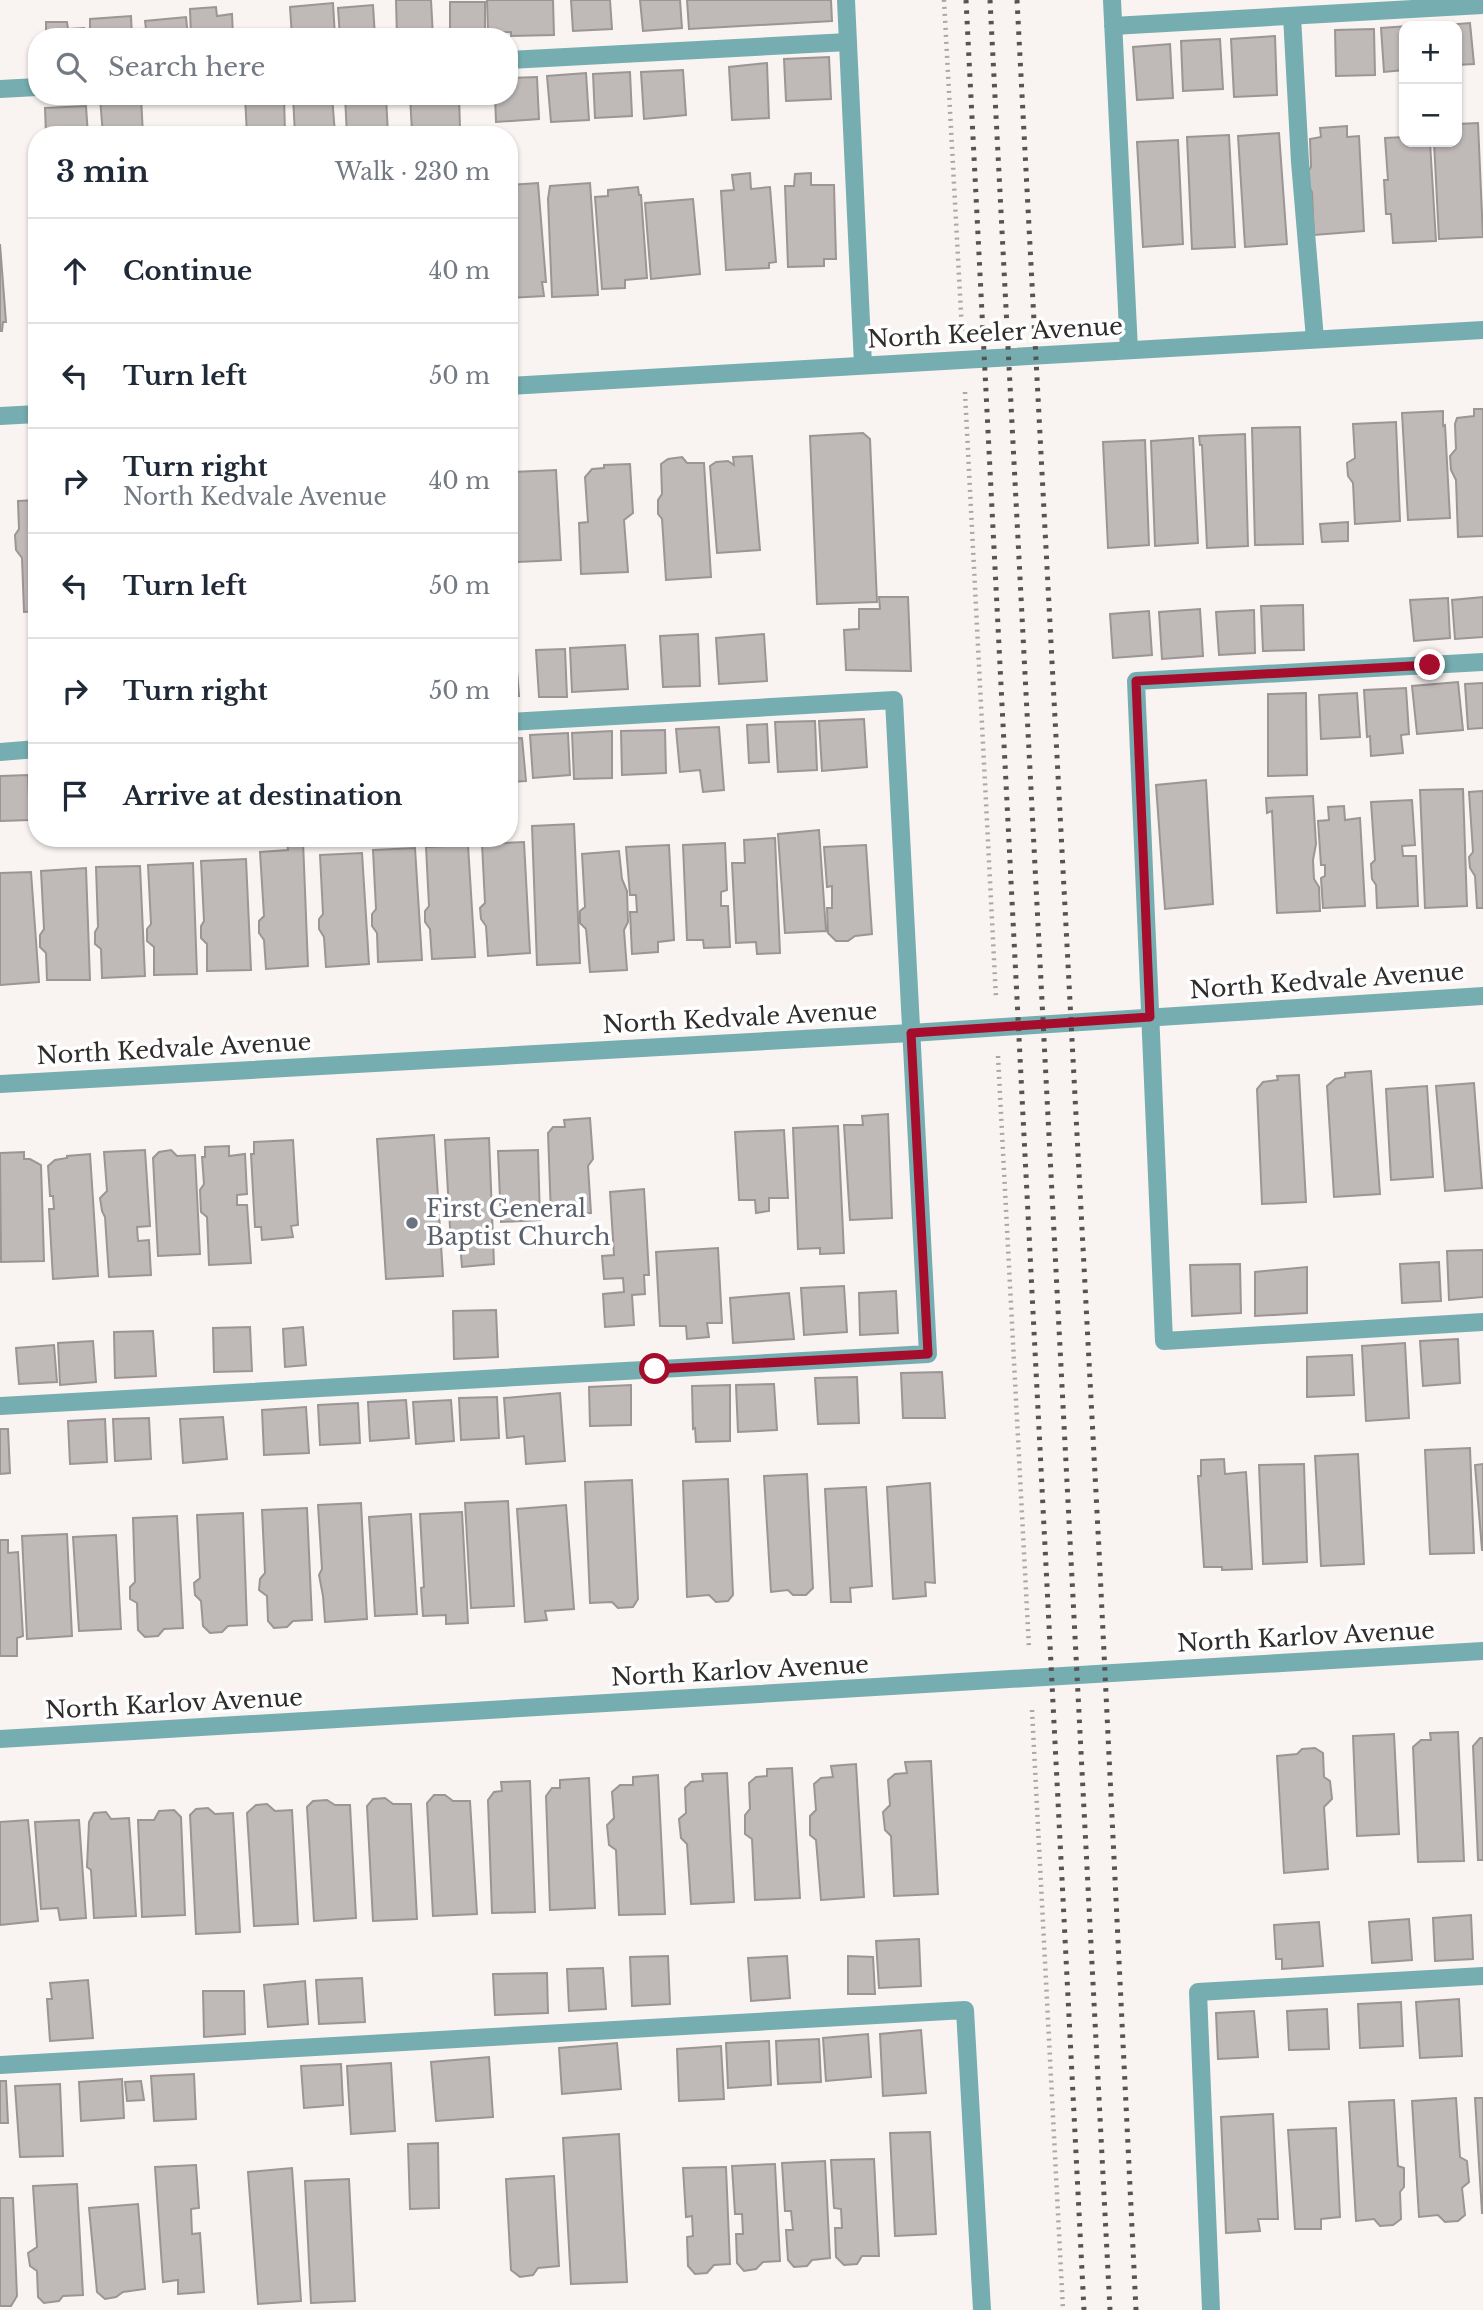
<!DOCTYPE html>
<html lang="en">
<head>
<meta charset="utf-8">
<style>
  :root { --surface:#fff; --page:#f2f2f3; --text:#1f2937; --muted:#747a83; --line:#e0e1e3 }
  body { margin:0; font-family:"Libre Baskerville",serif; background:var(--page); color:var(--text) }
  .controls { position:absolute; right:21px; top:21px; display:grid; overflow:hidden; border-radius:14px; box-shadow:0 2px 5px #0004 }
  .controls button { width:63px; height:63px; display:grid; place-items:center; padding:0; border:0; border-bottom:2px solid var(--line); background:var(--surface); color:var(--text); font:35px sans-serif }
  .stop { position:absolute; width:21px; height:21px; margin:-16px; border:5px solid #a60c2b; border-radius:50%; background:#fff }
  .stop.end { background:#a60c2b; border-color:#fff; box-shadow:0 2px 7px #0008 }
  .list { margin:0; padding:0; list-style:none }
  h2 { display:flex; justify-content:space-between; align-items:center; height:91px; margin:0; padding:0 28px; font-size:30px }
  h2 small { font-size:23px; font-weight:400; color:var(--muted) }
  .list li { display:grid; grid-template-columns:46px 1fr auto; gap:21px; align-items:center; box-sizing:border-box; height:105px; padding:0 28px; border-top:2px solid var(--line) }
  .list b { display:block; font-size:26px; white-space:nowrap }
  .list p { margin:0; font-size:23px; white-space:nowrap; color:var(--muted) }
  .list em { font-size:23px; font-style:normal; color:var(--muted) }
  .icon { flex:none; width:38px; height:38px; fill:none; stroke:currentColor; stroke-width:2; stroke-linecap:round; stroke-linejoin:round }
  .map { position:relative; flex:none; width:1483px; height:2310px; overflow:hidden }
  .search { position:absolute; background:var(--surface); box-shadow:0 2px 5px #0004; left:28px; top:28px; width:490px; height:77px; display:flex; align-items:center; gap:18px; box-sizing:border-box; padding:0 24px; border-radius:28px; color:var(--muted); font-size:26px }
  .panel { position:absolute; background:var(--surface); box-shadow:0 2px 5px #0004; left:28px; top:126px; width:490px; height:721px; border-radius:28px }
  .map>svg:first-child { display:block }
</style>
</head>
<body>
<div class="map">
<svg width="1483" height="2310" viewBox="0 0 1483 2310">
  <rect width="100%" height="100%" fill="#f9f4f1"/>
  <path fill="#bfb9b8" stroke="#9b9594" stroke-width="2" d="M396 0H431L433 37H397Z
    M487 0H553L554 35 511 36V32L488 33Z
    M571 0H610L612 29 573 31Z
    M640 0H680L682 28 643 31Z
    M687 0H831L832 21 689 29Z
    M450 2H485V37H450Z
    M333 3 335 37H292L290 7Z
    M373 5 375 37H340L338 8Z
    M216 7 217 16 232 14 233 37H191L190 9Z
    M131 16 132 37H90V19Z
    M186 17 188 37H147L145 21Z
    M46 22H67L68 29 84 28V37H46Z
    M1470 23 1474 64 1457 65V26H1432Z
    M1423 25 1404 26V70L1384 72 1381 28Z
    M1374 29 1375 75 1336 76 1335 30Z
    M1275 36 1277 95 1234 97 1231 39Z
    M1220 39 1223 89 1183 91 1181 41Z
    M1170 44 1173 98 1137 100 1133 47Z
    M829 57 831 99 786 101 784 59Z
    M767 63 769 118 732 120 729 67Z
    M683 70 686 115 644 119 641 72Z
    M630 72 632 116 595 118 593 74Z
    M586 73 589 120 551 122 547 76Z
    M537 77 539 119 496 122 495 96H509V78Z
    M245 96H284L285 134 247 135Z
    M293 96H332L335 134 295 135Z
    M345 96H386L388 135H347Z
    M410 96H459L460 128 412 132Z
    M141 97 143 135H103L100 98Z
    M86 106 88 135H46L45 108Z
    M1478 123 1483 237 1439 239 1434 142H1457V124Z
    M1347 126V137L1359 136 1364 231 1314 235 1312 192 1309 187 1307 173 1311 167 1310 139 1321 137 1320 128Z
    M1279 133 1287 244 1245 247 1238 136Z
    M1229 135 1235 247 1192 249 1187 137Z
    M1404 137V142H1430L1436 241 1393 243 1391 214H1386L1384 180H1388L1385 138Z
    M1178 140 1183 244 1143 247 1137 142Z
    M750 173 751 189 770 187 776 262 769 263V268L726 270 721 191 734 190 732 175Z
    M811 173V185H834L836 259H824V266L788 267 785 186H794L795 174Z
    M538 183 546 282H542L544 296 509 298V185Z
    M590 183 598 295 552 297 548 199 550 186Z
    M638 187 639 195H641L647 278 625 280V288L602 289 595 197 608 196V190Z
    M693 199 700 274 651 279 645 203Z
    M0 244 6 322H3L2 331H0Z
    M1474 409H1483V536L1458 537 1456 480 1451 470 1450 456 1456 449 1455 424 1457 418 1474 416Z
    M1443 411V426L1445 425 1450 518 1408 520 1402 413Z
    M1396 422 1400 521 1355 524 1353 483 1348 476 1347 463 1355 458 1353 424Z
    M1300 427 1303 544 1255 545 1252 428Z
    M863 433 870 439 877 602 817 604 810 436Z
    M1245 434 1248 546 1207 548 1202 445H1200L1199 436Z
    M1193 438 1198 543 1155 546 1151 441Z
    M1145 440 1149 545 1108 548 1103 442Z
    M752 456 760 550 717 553 710 466 716 462 728 461 734 465 733 457Z
    M682 457 687 463H704L711 577 666 580 662 519 658 514V500L662 494 661 464 668 459Z
    M630 464 633 513 624 520 628 572 581 574 579 523 588 522 585 477 592 469 604 468V465Z
    M556 470 561 560 517 562 513 472Z
    M37 500V611L24 612 22 558 16 550 15 535 19 529 18 501Z
    M1348 522V541L1322 542 1320 524Z
    M879 597H908L911 671 846 670 844 630 859 629V609H880Z
    M1483 597V637L1455 639 1452 600Z
    M1448 598 1450 638 1414 641 1410 600Z
    M1303 605 1304 650 1263 651 1261 606Z
    M1200 609 1203 656 1162 659 1159 612Z
    M1254 610 1255 653 1219 655 1216 612Z
    M1149 611 1152 655 1113 658 1110 614Z
    M698 634 700 686 663 687 660 636Z
    M764 634 767 681 719 684 716 638Z
    M625 645 628 689 572 692 570 648Z
    M565 649 567 697H539L536 650Z
    M509 658H516L519 696H509Z
    M33 682H37V724H34Z
    M1458 682 1463 730 1417 734 1412 686Z
    M1483 683V728L1468 729 1465 684Z
    M1406 688 1409 734 1401 735 1403 753 1371 756 1370 736 1367 737 1364 690Z
    M1306 693 1307 775 1268 776V694Z
    M1357 693 1360 737 1321 739 1319 695Z
    M864 719 867 767 822 771 819 721Z
    M815 721 817 770 778 772 775 722Z
    M767 724 769 762 749 763 747 725Z
    M719 727 724 790 703 792 700 770 680 772 676 729Z
    M665 730 666 773 622 775 621 731Z
    M612 731V778L574 779 572 733Z
    M568 733 570 775 533 778 530 735Z
    M522 738 526 781 509 782V739Z
    M28 775 30 820 0 821V776Z
    M1206 780 1213 904 1165 909 1156 785Z
    M1463 789 1467 906 1425 908 1420 790Z
    M1483 791V908H1477L1475 876 1470 868 1469 857 1473 852 1469 792Z
    M1313 796 1316 844 1313 860 1314 879 1319 887 1320 911 1277 913 1272 811 1267 813 1266 798Z
    M1412 800 1415 845 1402 846 1403 856H1416L1418 906 1377 908 1376 885 1372 879 1371 864 1375 860 1371 802Z
    M1344 806 1345 820 1360 818 1365 906 1323 908 1321 878 1325 876V865H1321L1318 821 1329 820 1328 807Z
    M574 824 580 963 537 965 532 826Z
    M819 830 826 931 785 933 778 834Z
    M775 838 780 953 757 954 756 942 736 943 732 863H745L744 840Z
    M303 841 308 966 266 969 264 940 259 933V921L264 916 260 852 288 850 287 842Z
    M524 842 530 953 488 956 486 926 481 919 480 908 485 903 482 844Z
    M725 843 727 890 721 892V906H728L730 947 704 948 703 940H687L683 845Z
    M468 845 475 957 432 959 430 929 425 922V911L429 906 426 847Z
    M669 845 674 940 658 942V952L632 954 630 912H637L636 895H630L626 847Z
    M866 845 872 934 855 936 848 941H836L828 933 827 908H832V886L827 887 824 847Z
    M415 848 422 960 378 962 377 933 372 926V914L376 909 373 850Z
    M619 851 622 879 627 891 628 922 624 930 627 970 590 972 586 929 580 923V911L585 907 582 854Z
    M362 853 369 964 326 967 324 937 319 929V919L323 914 320 855Z
    M246 859 251 970 207 971V944L201 938V926L204 921 201 861Z
    M193 863 197 974 154 975V947L147 941V929L151 924 148 865Z
    M140 866 145 976 102 978 101 949 95 944V932L98 927 96 867Z
    M86 868 90 980H47L46 953 40 947V935L44 929 41 871Z
    M31 872 39 982 0 985V873Z
    M1371 1071 1380 1194 1334 1197 1327 1086 1335 1079 1345 1077V1073Z
    M1299 1075 1306 1202 1262 1204 1257 1089 1263 1082 1278 1080 1277 1076Z
    M1474 1083 1482 1188 1445 1191 1436 1086Z
    M1427 1086 1433 1177 1391 1180 1386 1089Z
    M888 1114 892 1218 850 1220 844 1125H863L862 1116Z
    M590 1118 593 1159 588 1166 591 1213 551 1215 548 1133 553 1127H565L564 1120Z
    M838 1126 844 1253 820 1254V1248L798 1249 793 1128Z
    M784 1130 788 1198H769V1211L756 1213 755 1200H739L735 1132Z
    M434 1135 443 1276 386 1279 377 1139Z
    M489 1138 494 1264 462 1267 460 1243 451 1245 445 1140Z
    M293 1140 298 1225 291 1226 293 1237 262 1240 261 1227H255L251 1154H254V1142Z
    M229 1146V1156L245 1154 247 1194 237 1195V1205H247L251 1263 209 1265 207 1217 201 1212 200 1190 204 1184 202 1157H205V1147Z
    M145 1150 150 1226 137 1227 138 1241 149 1240 151 1275 109 1277 105 1217 102 1211 100 1198 107 1191 104 1152Z
    M171 1150 177 1156 195 1155 200 1254 158 1256 153 1158 159 1152Z
    M538 1150 540 1220 501 1222 498 1151Z
    M24 1152V1159H30L41 1165 44 1261 1 1262 0 1153Z
    M90 1154 98 1276 53 1279 49 1209H54L53 1196H50L48 1166 55 1160 67 1158V1156Z
    M644 1189 649 1275H644L645 1294 632 1295 634 1325 605 1327 603 1294 624 1292 623 1278 604 1279 602 1256 614 1255 610 1192Z
    M718 1248 722 1323H707L709 1337 687 1339 686 1326H660L656 1252Z
    M1483 1250V1297L1449 1300 1447 1251Z
    M1439 1262 1441 1301 1402 1303 1400 1264Z
    M1240 1264 1241 1313 1192 1316 1190 1265Z
    M1307 1267V1313L1255 1316V1272Z
    M844 1286 847 1332 804 1335 801 1288Z
    M896 1291 898 1333 860 1335 859 1293Z
    M789 1293 794 1339 733 1343 730 1298Z
    M496 1310 498 1357 454 1359 453 1311Z
    M250 1327 252 1371 214 1372 213 1328Z
    M303 1327 306 1365 285 1367 283 1329Z
    M153 1331 156 1376 115 1378 114 1332Z
    M1458 1339 1460 1383 1423 1386 1420 1341Z
    M93 1341 96 1382 60 1385 58 1343Z
    M1405 1343 1409 1418 1366 1421 1362 1346Z
    M54 1345 57 1382 19 1384 16 1348Z
    M1352 1355 1354 1395 1307 1397V1357Z
    M942 1372 945 1418H903L901 1373Z
    M857 1377 859 1423 818 1424 815 1378Z
    M774 1384 777 1430 738 1432 736 1385Z
    M631 1385V1425L590 1426 589 1387Z
    M730 1385V1441L696 1442 695 1428 693 1429 692 1386Z
    M560 1393 565 1461 526 1464 524 1436 507 1438 504 1398Z
    M497 1397 499 1438 461 1440 459 1398Z
    M406 1400 409 1438 370 1441 368 1402Z
    M451 1400 454 1441 416 1444 413 1402Z
    M358 1403 360 1443 320 1445 318 1405Z
    M306 1407 309 1453 264 1455 262 1410Z
    M223 1417 227 1459 183 1463 180 1419Z
    M149 1418 151 1459 115 1461 113 1419Z
    M105 1419 107 1462 70 1464 68 1421Z
    M0 1429H8L10 1473 0 1474Z
    M1470 1448 1474 1553 1430 1554 1425 1450Z
    M1358 1454 1364 1564 1321 1566 1315 1456Z
    M1224 1459 1225 1474 1246 1472 1252 1569 1222 1570V1567H1204L1198 1476H1201V1460Z
    M1304 1464 1307 1562 1263 1564 1259 1465Z
    M1483 1464V1550H1482L1475 1465Z
    M807 1474 813 1588 806 1595H793L788 1590 771 1592 764 1476Z
    M728 1479 733 1595 728 1601 716 1602 709 1595 687 1597 683 1481Z
    M632 1480 638 1599 633 1607 618 1608 612 1602 590 1603 585 1482Z
    M930 1483 935 1583 925 1582 926 1596 893 1599 887 1487Z
    M866 1487 872 1586 850 1588 851 1602H831L825 1489Z
    M508 1501 514 1606 471 1608 465 1503Z
    M361 1503 367 1619 325 1622 323 1596 319 1575 322 1569 318 1505Z
    M566 1505 574 1609 545 1611 547 1620 525 1622 517 1509Z
    M307 1508 312 1620 293 1621 287 1627 274 1628 268 1621 267 1596 259 1590 260 1579 265 1573 262 1510Z
    M462 1512 468 1623 446 1624V1615L423 1616 421 1588 424 1587 420 1514Z
    M243 1513 247 1625 228 1626 222 1632 210 1633 203 1626 201 1601 195 1595 194 1583 200 1578 197 1515Z
    M411 1514 417 1614 375 1616 369 1517Z
    M177 1516 183 1628 164 1629 158 1636 145 1637 138 1630 137 1603 130 1599V1587L135 1582 133 1518Z
    M67 1534 72 1636 27 1639 22 1536Z
    M116 1535 121 1629 79 1631 73 1537Z
    M0 1540H8V1553L18 1552 23 1636 17 1638V1656H0Z
    M1458 1732 1464 1861 1418 1862 1413 1747 1421 1740H1431L1430 1733Z
    M1394 1734 1399 1834 1357 1836 1353 1736Z
    M1480 1738H1483V1860H1478L1473 1746Z
    M1315 1748 1323 1753 1324 1777 1330 1781 1332 1799 1324 1807 1328 1869 1284 1873 1277 1756 1297 1754 1302 1749Z
    M931 1761 938 1894 894 1896 891 1836 885 1830 883 1812 890 1805 888 1780 895 1774 907 1773 905 1762Z
    M856 1764 864 1897 821 1900 816 1840 810 1835V1816L816 1810 814 1784 821 1778 833 1777 831 1766Z
    M792 1768 800 1898 755 1900 752 1839 745 1834V1815L750 1809 749 1783 756 1777 767 1776V1769Z
    M727 1773 734 1902 691 1904 687 1844 681 1838 679 1819 686 1813 685 1788 691 1782 703 1781 702 1774Z
    M658 1775 665 1914 619 1915 616 1850 609 1845 607 1825 614 1818 612 1792 620 1785H633V1777Z
    M589 1778 595 1908 550 1910 546 1796 552 1788H560V1780Z
    M530 1781 535 1912 492 1913 488 1800 494 1792 502 1791 501 1782Z
    M434 1795H445L453 1801H470L477 1914 433 1916 427 1803Z
    M385 1798 393 1804H411L417 1919 373 1921 367 1806 373 1799Z
    M327 1800 335 1805H350L356 1918 314 1921 307 1807 313 1801Z
    M267 1804 275 1811 292 1810 298 1924 254 1926 247 1813 256 1805Z
    M208 1808 215 1814 233 1813 240 1932 196 1934 190 1815 196 1809Z
    M174 1810 181 1817 185 1915 142 1917 138 1820H154L159 1811Z
    M106 1812 111 1819 129 1818 136 1916 94 1918 91 1870 87 1867 89 1822 94 1813Z
    M28 1820 38 1921 0 1925V1822Z
    M79 1820 86 1918 60 1920 58 1908 41 1909 35 1822Z
    M1471 1915 1473 1959 1435 1961 1433 1918Z
    M1409 1919 1412 1960 1372 1963 1369 1922Z
    M1319 1922 1323 1966 1282 1969V1959H1276L1274 1925Z
    M919 1939 921 1986 879 1988 876 1941Z
    M668 1956 670 2004 632 2006 630 1957Z
    M787 1956 790 1998 751 2001 748 1958Z
    M848 1956 873 1957 875 1994H848Z
    M603 1968 606 2009 569 2011 567 1969Z
    M547 1973 548 2013 495 2015 493 1974Z
    M362 1978 365 2022 319 2024 316 1980Z
    M88 1980 93 2038 50 2041 47 1999H52L50 1983Z
    M305 1981 308 2024 268 2027 264 1985Z
    M203 1991H244L245 2034 204 2037Z
    M1459 1999 1462 2056 1420 2058 1416 2002Z
    M1401 2002 1403 2046 1360 2048 1358 2004Z
    M1327 2009 1329 2049 1289 2050 1287 2011Z
    M1254 2011 1258 2057 1218 2059 1216 2013Z
    M921 2030 926 2093 883 2096 880 2034Z
    M868 2034 871 2077 826 2081 823 2038Z
    M819 2039 821 2082 778 2084 776 2041Z
    M769 2041 771 2085 728 2088 726 2043Z
    M617 2043 621 2089 562 2094 559 2048Z
    M721 2046 724 2099 679 2101 677 2049Z
    M489 2057 493 2117 436 2121 431 2062Z
    M391 2063 395 2131 351 2134 347 2066Z
    M341 2064 343 2105 304 2108 301 2066Z
    M194 2074 196 2119 154 2121 151 2076Z
    M122 2079 124 2118 81 2121 79 2082Z
    M0 2081H6L8 2123H0Z
    M141 2081 144 2100 127 2101 125 2082Z
    M60 2084 63 2156 20 2157 15 2086Z
    M1456 2098 1460 2157 1467 2161 1469 2182 1462 2188 1465 2215 1458 2221 1445 2222 1438 2215 1419 2217 1412 2101Z
    M1475 2098H1483V2213H1482Z
    M1394 2100 1398 2166 1404 2168V2187L1400 2192 1401 2219 1393 2225 1380 2226 1374 2219 1356 2221 1349 2102Z
    M1273 2114 1278 2219H1258L1260 2231 1226 2233 1221 2117Z
    M1336 2128 1340 2217 1321 2219V2229H1295L1288 2130Z
    M930 2132 936 2234 895 2236 890 2133Z
    M619 2134 627 2282 571 2284 563 2138Z
    M438 2143 439 2208 410 2209 408 2144Z
    M874 2159 879 2256H862L857 2264 844 2265 836 2257 835 2228H842L841 2209 834 2208 831 2160Z
    M825 2161 830 2258 812 2260 807 2266 794 2267 788 2260 786 2230H793L791 2211H785L782 2163Z
    M775 2164 780 2261 763 2262 756 2269 744 2271 737 2263 736 2234H743L742 2214H735L732 2166Z
    M196 2165 199 2208 191 2209 192 2234 200 2233 204 2292 178 2294V2280L163 2282 155 2167Z
    M726 2167 730 2264 714 2265 707 2273 695 2274 688 2266 687 2237 693 2236 692 2216 686 2217 683 2168Z
    M292 2168 301 2301 258 2304 248 2172Z
    M554 2176 559 2266 538 2268 533 2275 520 2277 511 2270 506 2179Z
    M349 2179 355 2301 311 2303 305 2181Z
    M77 2184 83 2295 63 2296 59 2301 44 2303 38 2297 37 2271 30 2266 28 2253 37 2247 33 2186Z
    M0 2198H13L17 2296 11 2306H0Z
    M138 2204 145 2289 123 2292 116 2297 105 2299 97 2292 89 2208Z"/>
  <g fill="none" stroke-linecap="round" stroke-linejoin="round">
    <path stroke="#aba7a5" stroke-width="4.5" stroke-dasharray="2 5" stroke-linecap="butt" d="M944 0 962 331
      M965 392 996 998
      M998 1056 1029 1648
      M1032 1710 1063 2310"/>
    <path stroke="#76adb0" stroke-width="18" d="M846 0 863 365
      M1112 0 1129 350
      M1292 16 1300 162 1315 339
      M1113 26 1483 5
      M509 60 848 42
      M0 89 37 87
      M1483 662 1136 681 1164 1341 1483 1322
      M0 752 37 749
      M0 1406 928 1354 894 700 509 722
      M0 2065 965 2010 982 2310
      M1211 2310 1198 1992 1483 1976"/>
    <path stroke="#76adb0" stroke-width="18" d="M509 386 1483 330
      M0 416 37 414
      M0 1084 911 1033 1483 996
      M0 1739 1483 1651"/>
    <path stroke="#565452" stroke-width="5" stroke-dasharray="3.5 7" stroke-linecap="butt" d="M966 0 1084 2310
      M990 0 1110 2310
      M1017 0 1099 1550 1136 2310"/>
  </g>
  <g fill="none" stroke-linecap="round" stroke-linejoin="round">
    <path stroke="#a60c2b" stroke-width="9" d="M655 1369 928 1354 911 1033 1150 1017 1136 681 1430 665"/>
  </g>
  <circle fill="#6b7280" stroke="#fff" stroke-width="2.5" cx="412" cy="1223" r="7"/>
  <g text-anchor="middle" stroke-width="7" stroke-linejoin="round" paint-order="stroke">
    <g font-size="24" fill="#2f2d2c" stroke="#fff">
      <text transform="translate(995 333) rotate(-3)" y="8">North Keeler Avenue</text>
      <text transform="translate(1327 981) rotate(-4)" y="8">North Kedvale Avenue</text>
      <text transform="translate(740 1018) rotate(-3)" y="8">North Kedvale Avenue</text>
      <text transform="translate(174 1049) rotate(-3)" y="8">North Kedvale Avenue</text>
      <text transform="translate(1306 1637) rotate(-3)" y="8">North Karlov Avenue</text>
      <text transform="translate(740 1671) rotate(-3)" y="8">North Karlov Avenue</text>
      <text transform="translate(174 1704) rotate(-3)" y="8">North Karlov Avenue</text>
    </g>
    <g font-size="24" fill="#5b616d" stroke="#fff" text-anchor="start">
      <text x="426" y="1217">First General<tspan x="426" dy="28">Baptist Church</tspan></text>
    </g>
  </g>
</svg>
<div class="controls">
<button>+</button>
<button>−</button>
</div>
<div class="stop" style="left:655px;top:1369px"></div>
<div class="stop end" style="left:1430px;top:665px"></div>
<div class="search"><svg class="icon" aria-label="search" viewBox="0 0 24 24"><circle cx="10" cy="10" r="6"/><path d="M15 15l6 6"/></svg>Search here</div>
<section class="panel">
<h2>3 min<small>Walk · 230 m</small></h2>
<ul class="list">
<li><svg class="icon" aria-label="ahead" viewBox="0 0 24 24"><path d="M12 20V5M6 11l6-6 6 6"/></svg><div><b>Continue</b></div><em>40 m</em></li>
<li><svg class="icon" aria-label="left" viewBox="0 0 24 24"><path d="M17 20v-9H6M10 6l-5 5 5 5"/></svg><div><b>Turn left</b></div><em>50 m</em></li>
<li><svg class="icon" aria-label="right" viewBox="0 0 24 24"><path d="M7 20v-9h11M14 6l5 5-5 5"/></svg><div><b>Turn right</b><p>North Kedvale Avenue</p></div><em>40 m</em></li>
<li><svg class="icon" aria-label="left" viewBox="0 0 24 24"><path d="M17 20v-9H6M10 6l-5 5 5 5"/></svg><div><b>Turn left</b></div><em>50 m</em></li>
<li><svg class="icon" aria-label="right" viewBox="0 0 24 24"><path d="M7 20v-9h11M14 6l5 5-5 5"/></svg><div><b>Turn right</b></div><em>50 m</em></li>
<li><svg class="icon" aria-label="arrive" viewBox="0 0 24 24"><path d="M6 21V4h12l-3 4 3 4H6"/></svg><div><b>Arrive at destination</b></div></li>
</ul>
</section>
</div>
</body>
</html>
